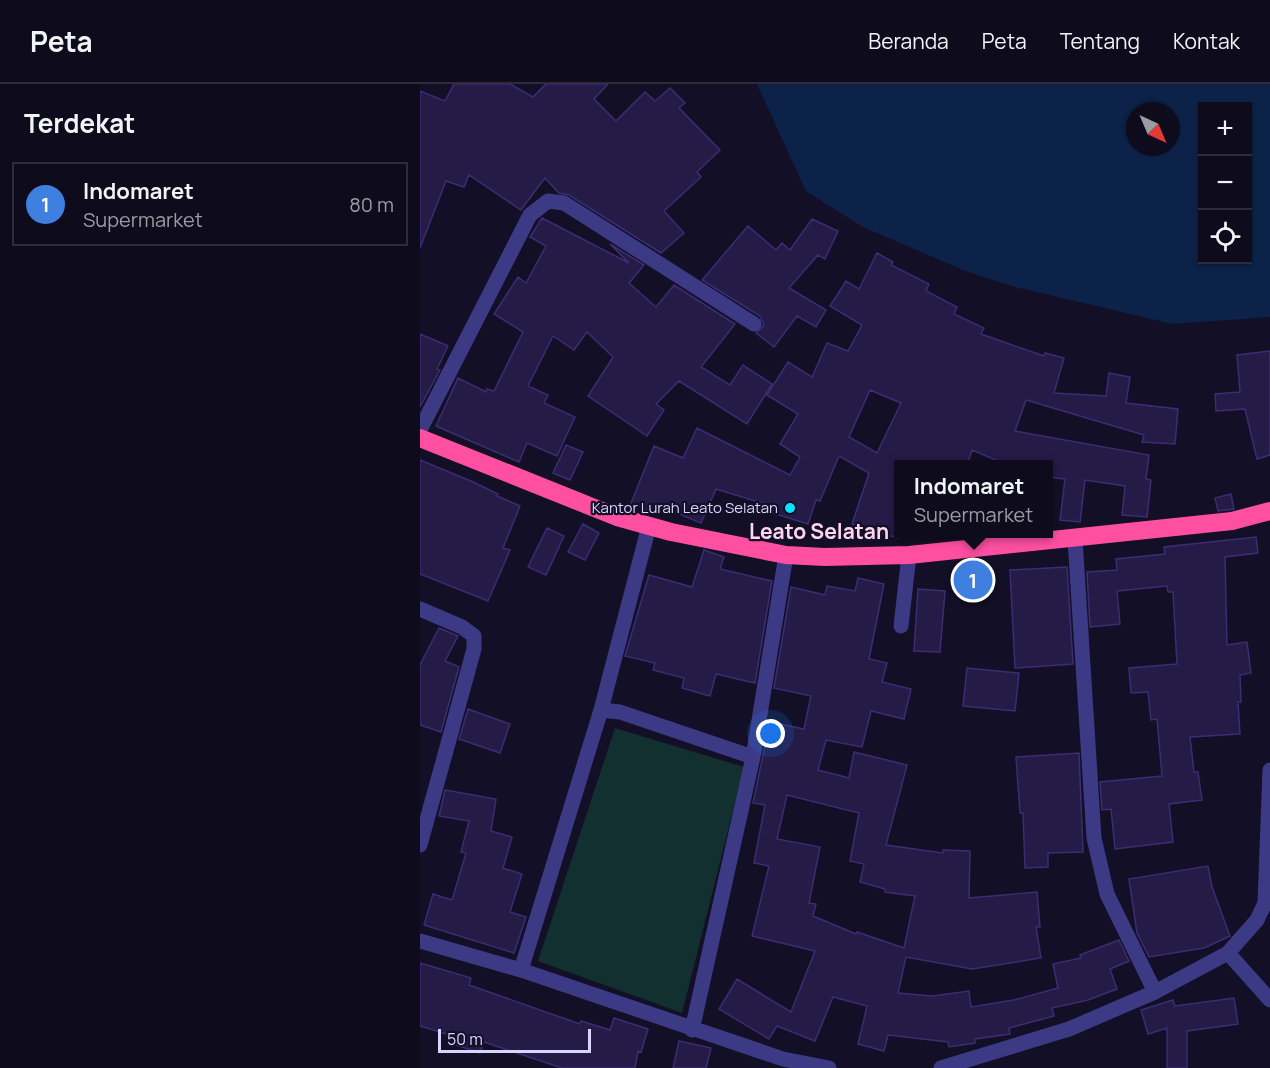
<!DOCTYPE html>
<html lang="id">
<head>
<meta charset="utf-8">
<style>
  :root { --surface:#0e0b1c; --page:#1c1929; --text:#f1f3f6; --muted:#9b9ba3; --line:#2e2b3b; --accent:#00e5ff }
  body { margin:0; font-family:Manrope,sans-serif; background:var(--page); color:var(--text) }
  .controls { position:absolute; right:18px; top:18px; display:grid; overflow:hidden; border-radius:0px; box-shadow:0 2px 4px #0004 }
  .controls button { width:54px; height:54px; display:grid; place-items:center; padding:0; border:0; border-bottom:2px solid var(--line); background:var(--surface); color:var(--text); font:30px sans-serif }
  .compass { position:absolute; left:706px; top:18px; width:54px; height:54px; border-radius:50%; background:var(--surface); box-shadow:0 2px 4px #0004; rotate:136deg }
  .scale { position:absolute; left:18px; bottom:15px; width:153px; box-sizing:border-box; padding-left:6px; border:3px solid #d9d4ff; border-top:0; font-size:16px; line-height:21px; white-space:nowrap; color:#d9d4ff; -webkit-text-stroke:4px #130f26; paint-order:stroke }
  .you { position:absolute; left:351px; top:650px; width:21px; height:21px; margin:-15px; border:4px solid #fff; border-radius:50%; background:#1a73e8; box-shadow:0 0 0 9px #1a73e833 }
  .badge { display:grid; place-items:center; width:39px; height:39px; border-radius:50%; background:var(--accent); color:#fff; font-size:20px; font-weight:700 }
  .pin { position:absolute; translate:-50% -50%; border:3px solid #fff; box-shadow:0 2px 6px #0006 }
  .popup { position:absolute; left:474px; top:376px; width:159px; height:78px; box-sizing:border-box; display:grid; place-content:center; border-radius:0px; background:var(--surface); filter:drop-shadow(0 2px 4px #0005); font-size:20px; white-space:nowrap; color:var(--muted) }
  .popup b { font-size:22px; color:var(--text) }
  .popup::after { content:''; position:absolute; left:50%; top:100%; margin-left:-12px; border:12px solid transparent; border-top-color:var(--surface) }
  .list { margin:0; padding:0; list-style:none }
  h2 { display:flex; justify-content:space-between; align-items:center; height:78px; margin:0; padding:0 24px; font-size:26px }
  h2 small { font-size:20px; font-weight:400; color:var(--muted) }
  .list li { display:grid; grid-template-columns:39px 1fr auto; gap:18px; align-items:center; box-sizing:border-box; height:84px; margin:0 12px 12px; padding:0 12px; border:2px solid var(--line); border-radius:0px }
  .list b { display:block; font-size:22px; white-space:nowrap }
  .list p { margin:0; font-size:20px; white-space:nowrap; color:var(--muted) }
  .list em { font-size:20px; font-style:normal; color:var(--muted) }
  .icon { flex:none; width:33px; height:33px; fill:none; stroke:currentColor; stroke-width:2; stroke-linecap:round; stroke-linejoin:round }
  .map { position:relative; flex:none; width:850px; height:984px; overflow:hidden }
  header { display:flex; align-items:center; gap:36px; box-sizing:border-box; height:84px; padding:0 30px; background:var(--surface); border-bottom:2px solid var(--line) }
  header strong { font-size:28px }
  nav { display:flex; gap:33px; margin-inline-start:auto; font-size:21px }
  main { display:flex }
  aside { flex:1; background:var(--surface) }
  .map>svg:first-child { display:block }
</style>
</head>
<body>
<header>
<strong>Peta</strong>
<nav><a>Beranda</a><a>Peta</a><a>Tentang</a><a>Kontak</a></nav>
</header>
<main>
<aside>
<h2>Terdekat<small></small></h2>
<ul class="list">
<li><span class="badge" style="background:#3f7fe0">1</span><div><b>Indomaret</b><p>Supermarket</p></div><em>80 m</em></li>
</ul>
</aside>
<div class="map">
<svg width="850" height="984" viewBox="0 0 850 984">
  <rect width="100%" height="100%" fill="#130f26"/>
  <path fill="#12302f" d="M195 644 324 683 262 929 118 877Z"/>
  <path fill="#0c2248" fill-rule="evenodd" d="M337 0H850V233L752 240 592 202 545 187 441 142 386 107ZM782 22H828V176H782ZM715 27H751V63H715Z"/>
  <path fill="#241b47" stroke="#3b2d73" stroke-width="1.5" fill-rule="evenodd" d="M34 0H90L113 13 126 0H188L174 15 196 37 225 8 235 17 250 4 265 19 259 24 300 66 277 88 281 93 244 127 264 149 241 169 149 111 139 109 125 94 101 126 49 91 44 103 26 97 0 164V7L25 17Z
    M122 134 209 179 190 160 224 181 209 199 236 223 254 201 315 240 281 283 310 301 323 281 352 300 327 340 259 297 236 320 244 326 227 352 168 312 193 273 167 248 154 266 133 252 108 302 128 311 124 319 155 333 137 372 107 359 99 378 16 342 38 294 66 308 67 305 74 307 103 248 74 230 98 193 106 199 126 162 110 153Z
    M392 135 418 147 405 175 398 171 369 204 406 226 396 243 377 232 354 263 336 249 344 241 340 232 282 196 328 142 356 166 362 159 370 166Z
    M457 169 473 178 471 181 509 200 506 207 537 223 534 230 564 244 561 250 624 272 625 269 644 274 634 309 686 312 689 289 710 293 706 319 758 325 755 360 722 358 724 351 606 316 595 347 729 371 726 395 731 396 727 433 702 431 705 402 665 396 660 438 640 436 645 395 628 393V381H588L552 366 547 381H478V454L432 440 449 389 419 372 400 417 396 416 388 440 346 427 348 421 296 405 281 439 235 420 232 427 211 419 234 362 263 374 277 344 370 391 380 373 360 360 378 330 347 311 368 278 392 293 407 259 428 267 442 241 410 222 426 197 439 205ZM450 306 481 319 457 369 429 353Z
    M0 250 28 262 17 285 20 286 0 323Z
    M850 267V371L837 375 825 325 796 327 795 310 820 308 817 271Z
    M146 361 163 368 150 396 133 389Z
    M0 376 53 398 78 410 77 412 100 422 83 464 90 466 68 517 0 490Z
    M811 410 814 425 798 427 795 414Z
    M163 440 179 449 165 476 148 468Z
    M127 444 144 452 126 491 108 483Z
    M836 453 838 469 805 473 807 561 827 558 831 589 820 591 821 618H818L820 650 770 653 774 688H778L782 716 749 720 753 758 695 765 691 725 682 726 680 698 742 692 737 635 731 636 728 608 711 609 709 584 757 580 753 508H748L747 502 697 507 700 540 670 543 667 488 697 486 696 475 745 470 744 463Z
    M284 466 304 473 300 485 352 497 335 599 296 590 290 612 262 604 264 594 233 586 235 579 205 572 229 491 272 503Z
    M647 483 653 580 595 584 590 486Z
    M438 494 464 500 449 575 467 579 462 598 491 605 484 635 451 627 442 663 406 656 398 686 429 694 434 668 487 681 466 761 523 769V766L550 767 549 814 617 808 620 843H616L621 874 552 885 486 873 478 909 512 912 549 907 551 923 594 916 638 904 633 880 661 874 660 871 699 856 709 877 690 885 697 905 668 916 632 924 634 932 589 944 590 950 555 955V959L529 963 528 958 468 951 464 967 438 960 447 922 413 913 395 957 357 942 349 955 299 925 317 895 371 928 395 867 332 852 349 782 334 779 345 721 333 719 350 638 384 645 391 612 354 604 371 503 405 511 407 502 435 507ZM367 711 439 729 430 777 444 780 440 798 465 805V808L495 812 484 864 437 848 436 850 393 832 396 820 389 819 400 763 357 755Z
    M498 505 525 507 520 568 494 567Z
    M19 544 38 552 25 577 39 583 21 648 0 641V581Z
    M547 584 599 589 595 627 543 622Z
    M48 625 90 640 80 669 39 655Z
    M659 669 663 768 628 769V783L605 784 603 729H600L596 673Z
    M25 706 76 715 71 747 92 753 83 784 102 790 90 828 106 833 94 869 4 841 13 810 32 816 46 769 41 768 49 737 19 732Z
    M788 782 792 803 810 852 784 864 729 873 717 849 709 795Z
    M0 879 51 894 49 901 160 940 161 937 190 946 194 934 228 945 221 968 218 967 215 984H142L64 958 60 969 33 960 36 953 0 942Z
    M814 914 818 940 767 947V984H747V944L728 950 721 926 753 916 755 922Z
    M259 957 291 964 286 984H253Z"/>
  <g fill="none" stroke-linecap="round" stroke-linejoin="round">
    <path stroke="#3d3a85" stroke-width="15" d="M0 346 110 131 128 117 144 119 334 240
      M655 455 674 754 687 810 735 908
      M0 525 42 543 54 552V565L0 761
      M481 542 489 471
      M181 626 229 442
      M0 857 101 886 363 975 409 984
      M808 869 850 916
      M101 886 181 626 200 628 333 673
      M272 946 333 673 366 471
      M521 984 649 945 735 908 808 869 837 836 845 819 850 686"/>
    <path stroke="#ff4fa3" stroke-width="18" d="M0 354 197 433 251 448 366 471 405 473 489 471 812 437 850 427"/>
  </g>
  <circle fill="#00e5ff" stroke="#130f26" stroke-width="2" cx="370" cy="424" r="6"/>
  <g text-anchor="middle" stroke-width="4.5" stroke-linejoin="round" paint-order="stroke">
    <g font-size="15" fill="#d9d4ff" stroke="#130f26" text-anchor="end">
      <text x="358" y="429">Kantor Lurah Leato Selatan</text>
    </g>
    <g font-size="21" font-weight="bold" fill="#ffd6f0" stroke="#130f26">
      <text x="399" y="455">Leato Selatan</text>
    </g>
  </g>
</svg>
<div class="controls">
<button>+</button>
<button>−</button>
<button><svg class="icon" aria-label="locate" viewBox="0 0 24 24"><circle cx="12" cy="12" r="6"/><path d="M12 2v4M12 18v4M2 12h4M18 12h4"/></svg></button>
</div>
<svg class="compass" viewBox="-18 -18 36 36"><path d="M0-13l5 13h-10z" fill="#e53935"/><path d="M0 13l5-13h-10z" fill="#9b9ba3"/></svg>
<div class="scale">50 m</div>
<div class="you"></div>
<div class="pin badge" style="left:553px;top:496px;background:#3f7fe0">1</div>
<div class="popup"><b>Indomaret</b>Supermarket</div>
</div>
</main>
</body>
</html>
